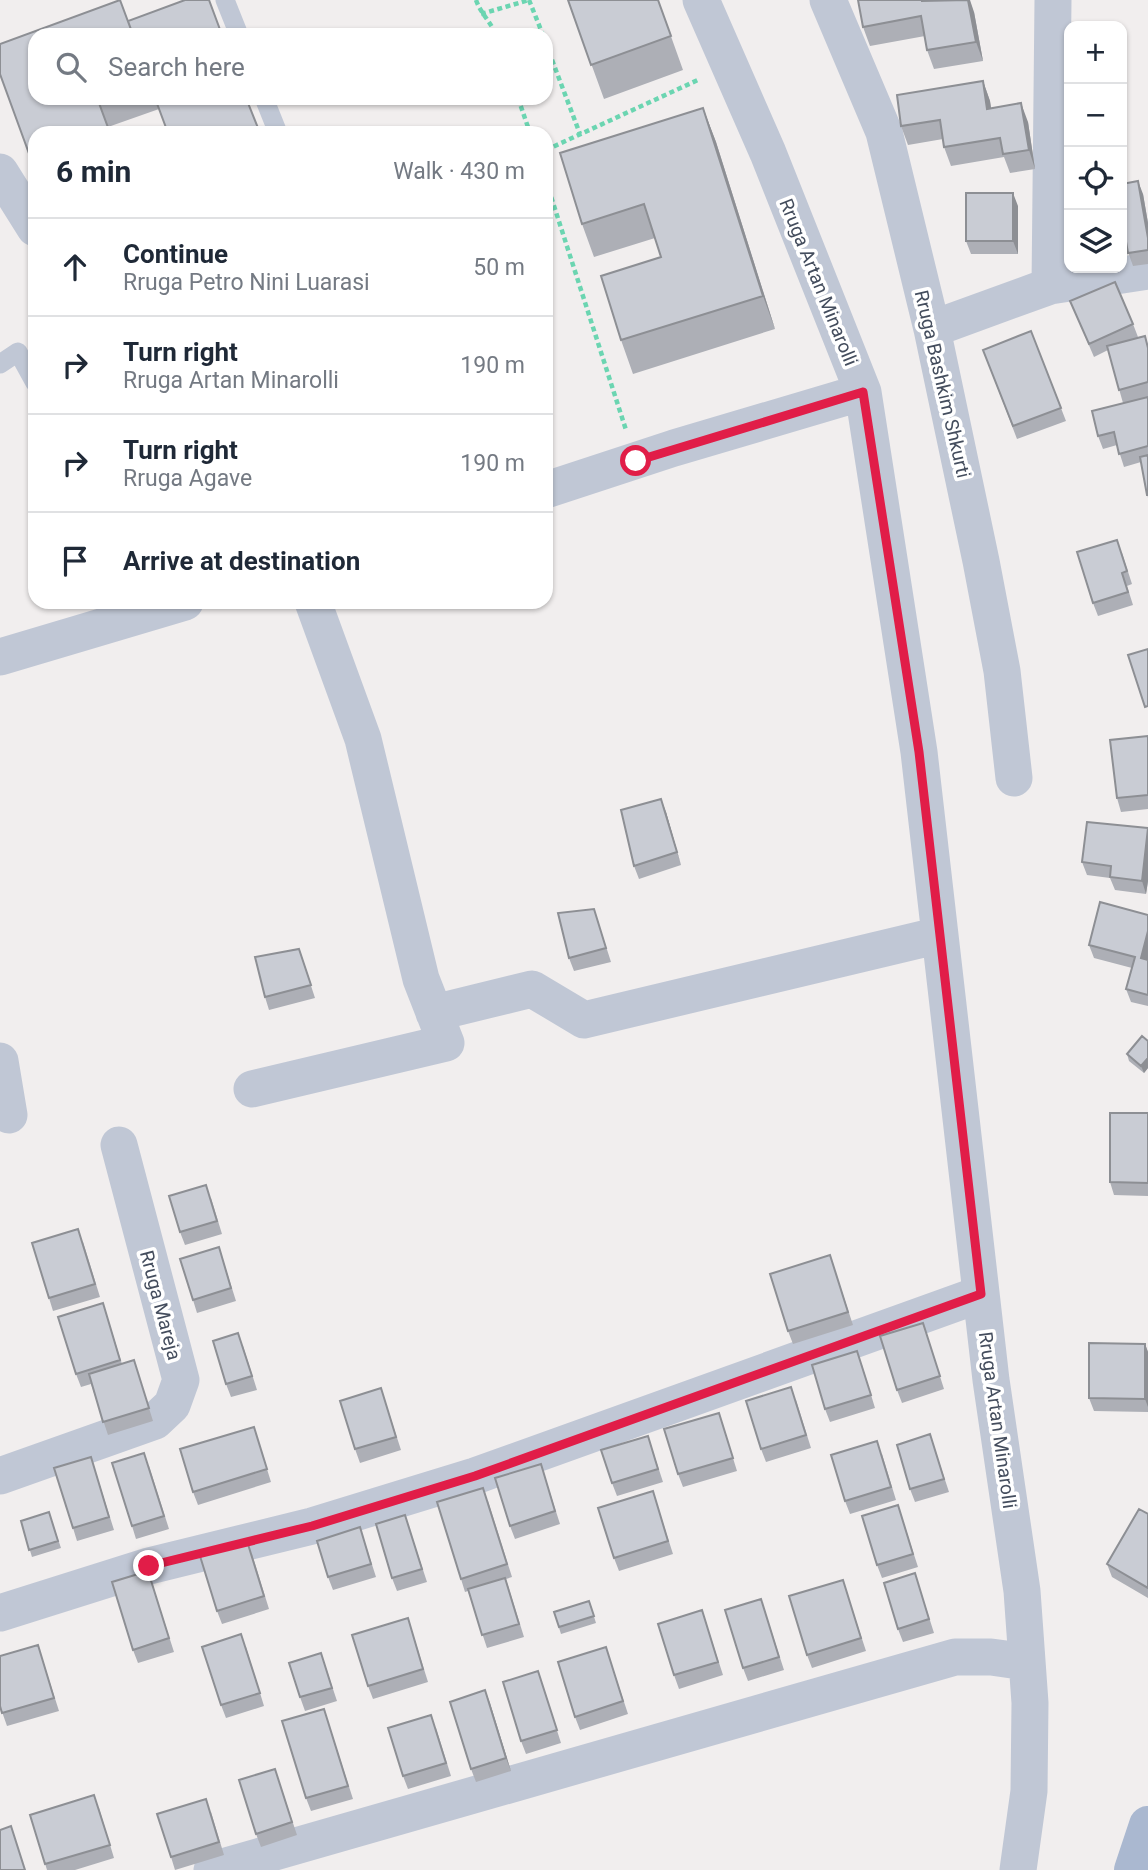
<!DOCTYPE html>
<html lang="en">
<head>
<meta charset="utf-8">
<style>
  :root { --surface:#fff; --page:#f2f2f3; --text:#1f2937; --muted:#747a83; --line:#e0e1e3 }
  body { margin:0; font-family:Roboto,sans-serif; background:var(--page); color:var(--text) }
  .controls { position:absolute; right:21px; top:21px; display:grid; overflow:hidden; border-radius:14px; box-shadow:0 2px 5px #0004 }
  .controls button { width:63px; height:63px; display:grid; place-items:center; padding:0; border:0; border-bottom:2px solid var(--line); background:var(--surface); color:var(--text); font:35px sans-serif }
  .stop { position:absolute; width:21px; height:21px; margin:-16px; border:5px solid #e11d48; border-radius:50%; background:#fff }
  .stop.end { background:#e11d48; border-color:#fff; box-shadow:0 2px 7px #0008 }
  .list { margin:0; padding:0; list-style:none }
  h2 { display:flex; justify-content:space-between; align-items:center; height:91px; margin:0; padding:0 28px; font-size:30px }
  h2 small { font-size:23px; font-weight:400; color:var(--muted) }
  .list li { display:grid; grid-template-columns:46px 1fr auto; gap:21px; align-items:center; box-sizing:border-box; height:98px; padding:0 28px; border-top:2px solid var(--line) }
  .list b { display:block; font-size:26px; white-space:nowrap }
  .list p { margin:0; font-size:23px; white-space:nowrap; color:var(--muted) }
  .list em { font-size:23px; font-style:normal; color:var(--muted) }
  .icon { flex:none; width:38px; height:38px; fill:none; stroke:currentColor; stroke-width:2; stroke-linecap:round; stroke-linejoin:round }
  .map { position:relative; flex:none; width:1148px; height:1870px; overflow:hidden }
  .search { position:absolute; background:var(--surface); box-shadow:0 2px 5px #0004; left:28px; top:28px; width:525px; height:77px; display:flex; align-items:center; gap:18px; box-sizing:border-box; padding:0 24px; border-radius:21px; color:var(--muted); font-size:26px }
  .panel { position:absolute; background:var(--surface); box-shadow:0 2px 5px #0004; left:28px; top:126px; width:525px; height:483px; border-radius:21px }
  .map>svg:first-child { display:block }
</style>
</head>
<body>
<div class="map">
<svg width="1148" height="1870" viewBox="0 0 1148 1870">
  <rect width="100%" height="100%" fill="#f1eeee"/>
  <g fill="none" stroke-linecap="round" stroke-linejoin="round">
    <path stroke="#6bd5b1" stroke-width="4.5" stroke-dasharray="5 3.5" stroke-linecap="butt" d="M476 0C481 14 491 22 496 35
      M529 0 543 35
      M481 14 529 0
      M546 44 580 134
      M518 98 530 133
      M546 150 700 79
      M546 181 626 430"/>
    <path stroke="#c0c7d5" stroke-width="19" d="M225 0 239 35
      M264 98 278 133
      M0 364 18 352 35 383"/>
    <path stroke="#c0c7d5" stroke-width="37" d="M701 0 768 153 863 392 919 752 991 1380 1022 1591 1030 1703 1029 1791 1018 1870
      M828 0 884 132 932 329 981 561 1002 671 1014 778
      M0 172 35 228
      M1050 286 1053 0
      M932 329 1050 286 1148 271
      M546 490 674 448 863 392
      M0 657 185 602
      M434 1013 532 989 584 1020 940 935
      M0 1061 9 1115
      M252 1089 446 1043 421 979 363 739 313 602
      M0 1476 155 1421 172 1405 181 1380 119 1145
      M0 1613 149 1566 312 1526 475 1476 981 1294
      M212 1870 955 1657H991L1027 1662"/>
    <path stroke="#aab8d0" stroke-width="38" d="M1133 1870 1148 1825"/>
  </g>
  <path fill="#adafb6" d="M568 0H658L683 70 604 99Z
    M858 0 974 12 983 61 934 69 927 50 925 36 870 46 863 27Z
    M983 81 990 101 991 108 1028 122 1035 169 1010 173 1004 157 951 166 944 147 943 139 908 145 901 126Z
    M35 98H246L159 109 108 127Z
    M703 108 716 142 775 329 633 374 621 340 661 257 655 238 594 257 582 224Z
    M1122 184 1143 194 1148 223V264L1133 266 1127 249 1122 250Z
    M1018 206V254H971L966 241Z
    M1070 301 1133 324 1138 337 1145 336 1148 345V498L1141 462 1124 467 1117 445 1103 449 1098 436 1123 403 1108 350 1094 357Z
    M1031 331 1066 421 1017 439 983 350Z
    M1122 553 1132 584 1127 586 1133 605 1098 616 1093 603Z
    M1148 736V809L1121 812 1117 798Z
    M666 812 681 865 639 879 634 866Z
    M1148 828V881L1146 894 1115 890 1110 878 1087 875 1082 862Z
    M594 909 611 962 574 971 569 958Z
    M1148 915V1006L1131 1002 1126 989 1132 968 1094 958 1089 945Z
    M299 949 315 998 269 1010 265 997Z
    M1148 1041V1068L1144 1073 1129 1061 1127 1054Z
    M1148 1113V1196L1114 1195 1110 1182Z
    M211 1198 222 1234 185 1245 180 1232Z
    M83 1242 100 1297 53 1311 49 1298Z
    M219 1247 236 1301 197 1313 193 1300Z
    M830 1255 853 1325 793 1344 788 1331Z
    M103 1303 122 1364 134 1360 153 1421 108 1435 91 1384 81 1387 76 1374Z
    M923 1323 944 1389 902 1403 897 1390Z
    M1145 1344 1148 1352V1412L1094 1411 1089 1398Z
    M243 1346 257 1390 231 1397 226 1384Z
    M862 1365 875 1408 830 1422 825 1409Z
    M381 1388 401 1450 360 1463 355 1449Z
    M796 1400 811 1448 766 1462 761 1449Z
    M719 1413 737 1471 683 1487 678 1474Z
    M930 1434 949 1492 915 1502 910 1489Z
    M648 1436 663 1482 617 1496 612 1483Z
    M258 1440 271 1482 198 1505 193 1492Z
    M882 1454 896 1500 850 1514 845 1501Z
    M91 1457 114 1530 77 1541 73 1528Z
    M149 1466 169 1529 136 1539 132 1526Z
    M545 1477 560 1524 515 1539 510 1526Z
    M488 1501 512 1577 506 1579 524 1637 487 1648 468 1591 465 1592 461 1579Z
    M657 1504 673 1554 619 1571 614 1558Z
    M898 1505 918 1567 882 1578 877 1565Z
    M49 1512 61 1548 32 1557 21 1521Z
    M1148 1514V1598L1112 1577 1107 1564Z
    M405 1515 427 1582 397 1591 392 1578Z
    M360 1527 376 1577 333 1590 328 1577Z
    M252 1554 269 1609 222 1624 217 1611Z
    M148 1571 174 1652 138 1663 133 1650Z
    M915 1573 934 1633 903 1642 898 1629Z
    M847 1593 866 1651 812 1668 807 1655Z
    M761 1599 784 1670 748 1681 743 1668Z
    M589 1601 596 1623 561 1634 554 1612Z
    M702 1610 723 1675 679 1689 674 1675Z
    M408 1618 428 1682 373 1699 368 1686Z
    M38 1645 59 1711 7 1726 0 1706Z
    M246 1647 264 1706 226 1718 221 1705Z
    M606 1647 628 1714 580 1730 575 1717Z
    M321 1653 337 1701 305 1711 300 1697Z
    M538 1671 561 1743 526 1754 521 1741Z
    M485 1690 511 1771 476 1782 471 1769Z
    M324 1709 353 1799 311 1811 306 1798Z
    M436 1728 451 1776 408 1789 403 1776Z
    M275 1769 297 1835 261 1847 256 1834Z
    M99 1808 114 1858 75 1870H47L30 1815Z
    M211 1812 224 1855 175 1870 171 1857Z"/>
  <path fill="#8d8f94" d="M968 0H970L974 12 983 61 976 42Z
    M983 81 990 101 994 128 987 109Z
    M1021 103 1028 122 1035 169 1029 150Z
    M703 108 716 142 775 329 763 296Z
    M1138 181 1143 194 1148 223V238Z
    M1013 193 1018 206V254L1013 241Z
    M661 799 666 812 681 865 677 852Z
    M1148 828V881L1146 894 1142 881Z
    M1148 931V962L1141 958Z
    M1148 1058V1068L1144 1073 1141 1066Z
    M1145 1344 1148 1352V1407L1145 1399Z
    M485 1690 490 1703 511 1771 506 1758Z"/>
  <path fill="#c9ccd4" stroke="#8d8f94" stroke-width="2" d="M120 0 133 35H35V98H113L99 103 110 133H35V170L0 74V44Z
    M185 0H209L222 35H133L128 21Z
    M568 0H658L671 36 591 65Z
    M858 0H922V1L968 0 976 42 927 50 921 16 863 27Z
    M983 81 987 109 1021 103 1029 150 1003 154 1000 138 944 147 940 120 901 126 897 95Z
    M155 98H246L260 133H168Z
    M703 108 763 296 621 340 601 276 661 257 644 204 582 224 560 153Z
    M1138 181 1148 238V250L1128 253 1125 236H1122V184Z
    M966 193H1013V241H966Z
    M1115 282 1133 324 1089 344 1070 301Z
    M1031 331 1061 408 1013 426 983 350Z
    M1145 336 1148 348V382L1119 390 1107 346Z
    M1148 397V446L1119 454 1114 432 1098 436 1092 411Z
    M1148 455V495H1147L1140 457Z
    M1117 540 1127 571 1122 573 1128 592 1093 603 1077 552Z
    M1148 649V706L1145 707 1128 655Z
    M1148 736V795L1117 798 1110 740Z
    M661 799 677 852 634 866 621 810Z
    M1087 822 1148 828 1142 881 1110 877 1111 866 1082 862Z
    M1100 902 1148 915V931L1141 958 1148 960V995L1126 989 1135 957 1089 945Z
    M594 909 606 948 569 958 558 913Z
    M299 949 311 985 265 997 255 957Z
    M1142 1036 1148 1041V1058L1141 1066 1127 1054Z
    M1110 1113H1148V1183L1110 1182Z
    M206 1185 217 1221 180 1232 169 1196Z
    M78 1229 95 1284 49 1298 32 1243Z
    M219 1247 231 1288 193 1300 180 1259Z
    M830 1255 848 1312 788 1331 770 1274Z
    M103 1303 120 1360 76 1374 58 1317Z
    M923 1323 940 1376 897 1390 880 1336Z
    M238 1333 252 1376 226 1384 213 1341Z
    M1089 1343 1145 1344V1399L1089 1398Z
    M857 1351 871 1395 825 1409 812 1365Z
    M134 1360 149 1408 103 1422 89 1374Z
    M791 1387 806 1435 761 1449 746 1401Z
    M381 1388 396 1437 355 1449 340 1401Z
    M719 1413 733 1458 678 1474 664 1429Z
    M254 1427 267 1469 193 1492 180 1449Z
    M930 1434 944 1479 910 1489 897 1445Z
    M648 1436 658 1469 612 1483 601 1450Z
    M877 1441 891 1487 845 1501 831 1455Z
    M144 1453 164 1516 132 1526 112 1463Z
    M91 1457 109 1517 73 1528 54 1468Z
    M541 1464 555 1511 510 1526 495 1478Z
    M483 1488 507 1564 461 1579 437 1502Z
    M653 1491 668 1541 614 1558 598 1508Z
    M898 1505 913 1554 877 1565 862 1516Z
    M1139 1509 1148 1514V1588L1107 1564Z
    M49 1512 58 1541 29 1550 21 1521Z
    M405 1515 422 1569 392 1578 376 1524Z
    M360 1527 371 1564 328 1577 317 1541Z
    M247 1541 264 1596 217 1611 200 1556Z
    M148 1571 169 1638 133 1650 112 1582Z
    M915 1573 929 1619 898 1629 884 1583Z
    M505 1578 519 1624 482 1635 468 1589Z
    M843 1580 861 1638 807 1655 789 1596Z
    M761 1599 779 1657 743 1668 725 1610Z
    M589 1601 594 1616 559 1627 554 1612Z
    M702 1610 718 1662 674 1675 658 1624Z
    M408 1618 423 1669 368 1686 352 1635Z
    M241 1634 260 1693 221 1705 202 1647Z
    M38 1645 54 1698 2 1713 0 1706V1656Z
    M606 1647 623 1701 575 1717 558 1662Z
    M321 1653 332 1688 300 1697 289 1663Z
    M538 1671 557 1730 521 1741 503 1682Z
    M485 1690 506 1758 471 1769 450 1702Z
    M324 1709 348 1786 306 1798 282 1721Z
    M431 1715 446 1763 403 1776 388 1728Z
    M275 1769 292 1822 256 1834 239 1780Z
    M94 1795 110 1845 45 1864 30 1815Z
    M206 1799 219 1842 171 1857 157 1814Z
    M11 1826 25 1870H0V1830Z"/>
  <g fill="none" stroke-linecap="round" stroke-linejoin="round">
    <path stroke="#e11d48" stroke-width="9" d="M149 1566 312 1526 475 1476 981 1294 919 752 863 392 636 461"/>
  </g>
  <g text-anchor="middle" stroke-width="7" stroke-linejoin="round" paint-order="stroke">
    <g font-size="19" fill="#444d5d" stroke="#fff">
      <text transform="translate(819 282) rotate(68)" y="7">Rruga Artan Minarolli</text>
      <text transform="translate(943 384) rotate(77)" y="7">Rruga Bashkim Shkurti</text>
      <text transform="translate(161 1305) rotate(75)" y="7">Rruga Mareja</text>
      <text transform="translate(998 1420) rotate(82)" y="7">Rruga Artan Minarolli</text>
    </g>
  </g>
</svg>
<div class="controls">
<button>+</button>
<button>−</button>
<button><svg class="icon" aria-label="locate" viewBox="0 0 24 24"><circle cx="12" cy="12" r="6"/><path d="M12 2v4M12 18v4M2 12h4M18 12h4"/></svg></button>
<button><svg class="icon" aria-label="layers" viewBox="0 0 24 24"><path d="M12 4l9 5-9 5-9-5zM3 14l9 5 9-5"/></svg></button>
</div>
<div class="stop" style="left:636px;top:461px"></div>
<div class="stop end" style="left:149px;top:1566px"></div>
<div class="search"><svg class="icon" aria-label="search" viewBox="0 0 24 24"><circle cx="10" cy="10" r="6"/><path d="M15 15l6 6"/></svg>Search here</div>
<section class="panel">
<h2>6 min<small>Walk · 430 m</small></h2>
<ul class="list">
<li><svg class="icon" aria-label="ahead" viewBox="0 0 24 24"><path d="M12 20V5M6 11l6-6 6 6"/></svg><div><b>Continue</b><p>Rruga Petro Nini Luarasi</p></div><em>50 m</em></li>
<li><svg class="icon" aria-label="right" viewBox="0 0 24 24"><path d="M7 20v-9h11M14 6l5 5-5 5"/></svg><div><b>Turn right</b><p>Rruga Artan Minarolli</p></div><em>190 m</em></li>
<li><svg class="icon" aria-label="right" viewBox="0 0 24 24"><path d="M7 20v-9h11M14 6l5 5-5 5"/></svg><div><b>Turn right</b><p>Rruga Agave</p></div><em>190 m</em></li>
<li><svg class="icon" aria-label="arrive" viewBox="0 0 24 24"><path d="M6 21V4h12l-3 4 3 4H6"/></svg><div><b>Arrive at destination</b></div></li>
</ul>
</section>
</div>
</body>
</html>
